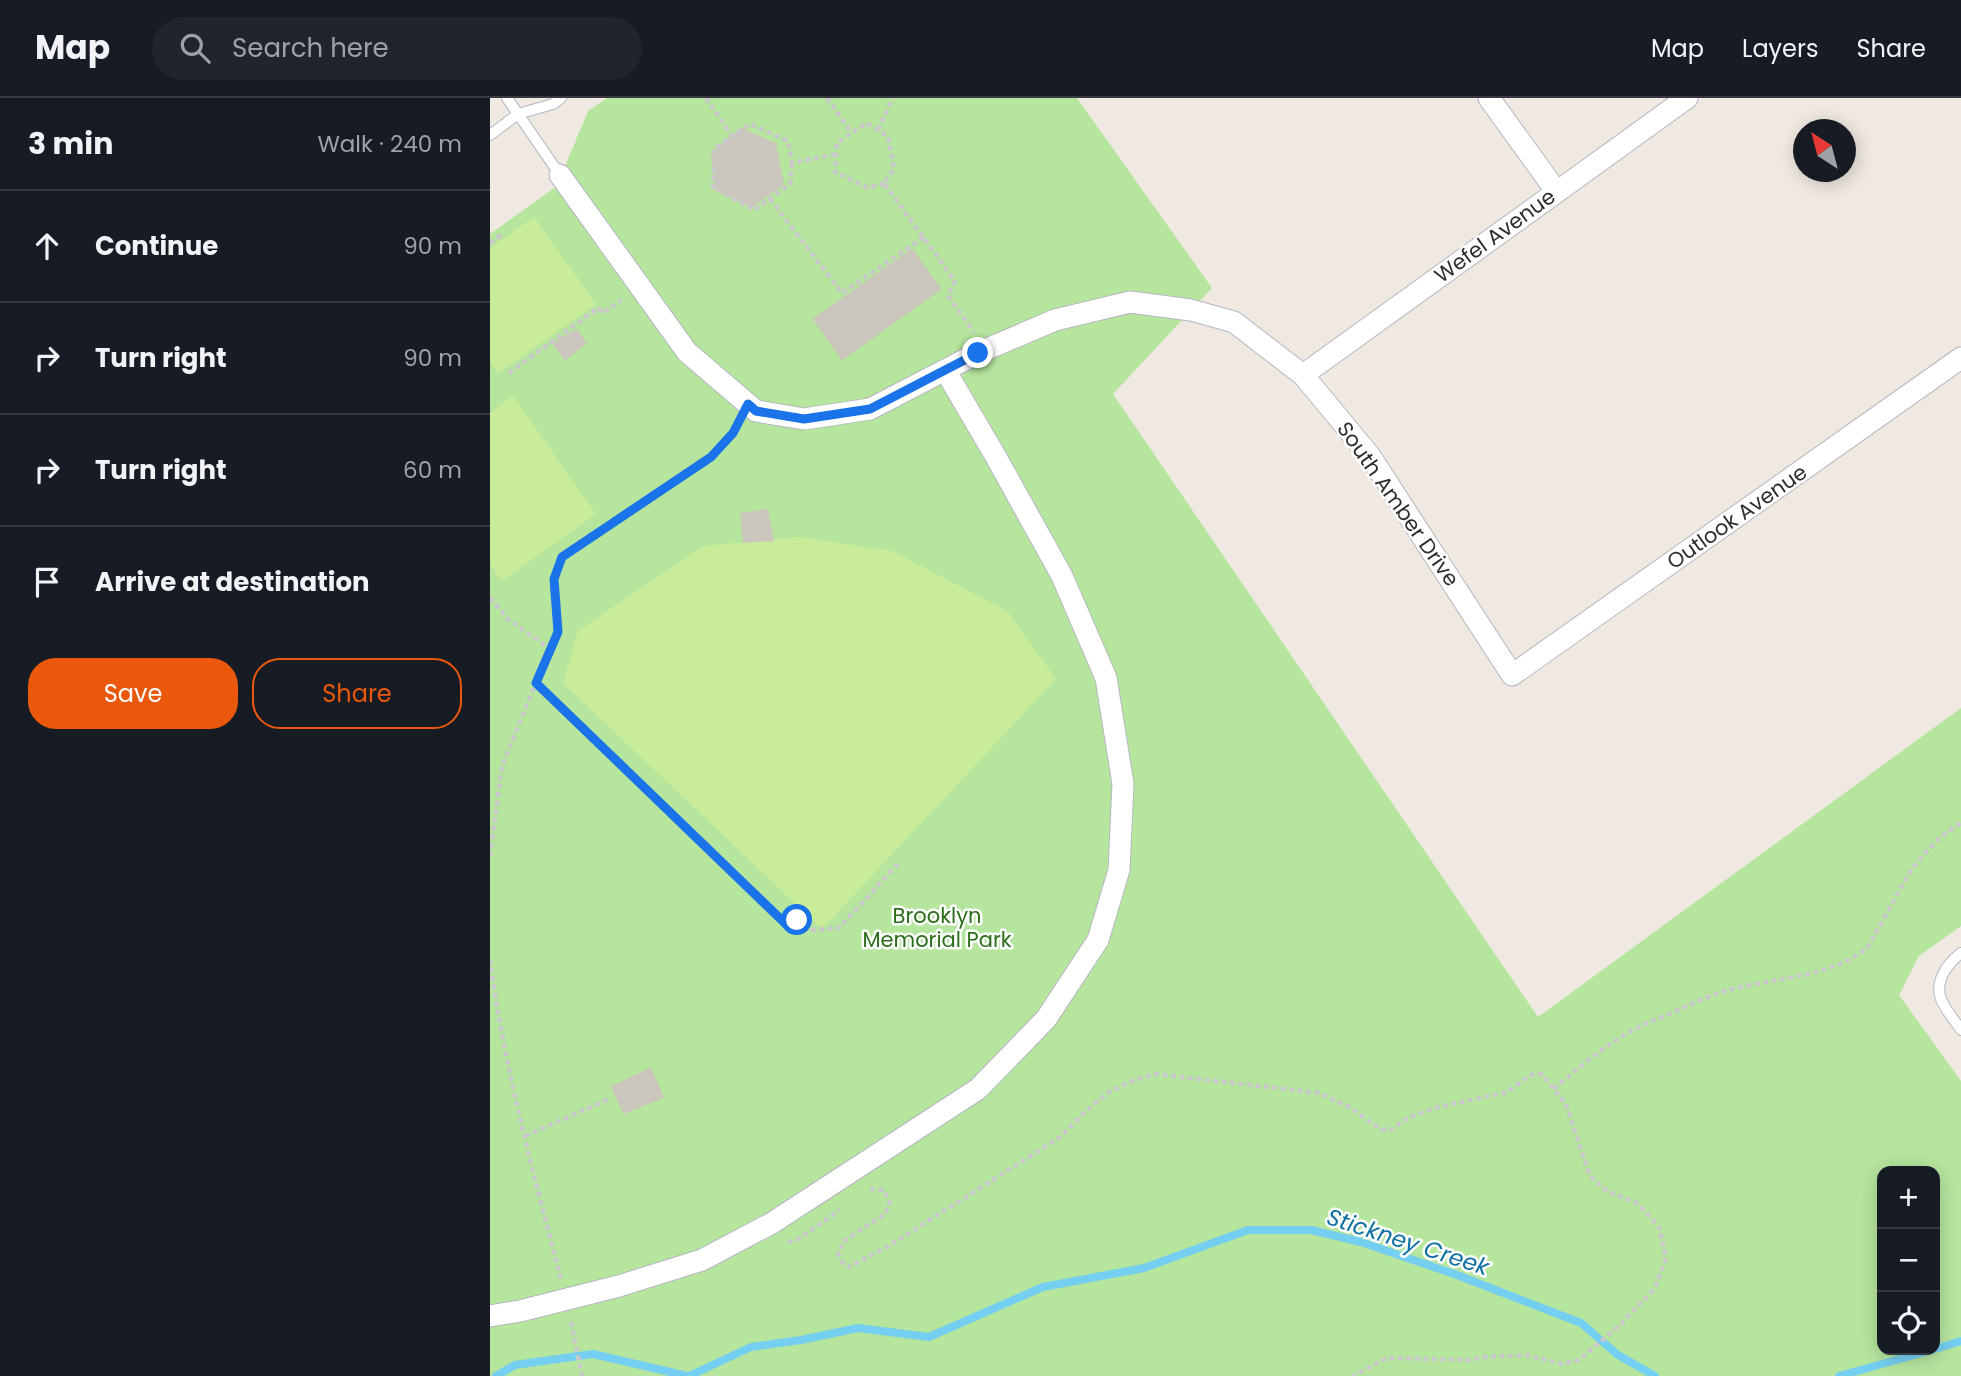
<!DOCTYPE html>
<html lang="en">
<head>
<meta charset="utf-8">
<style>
  :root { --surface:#171b24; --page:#20242c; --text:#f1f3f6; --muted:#9ea1a6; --line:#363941; --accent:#ea580c }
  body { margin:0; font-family:Poppins,sans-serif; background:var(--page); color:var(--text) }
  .controls { position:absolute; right:21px; bottom:21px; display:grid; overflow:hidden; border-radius:14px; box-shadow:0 4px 18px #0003 }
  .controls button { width:63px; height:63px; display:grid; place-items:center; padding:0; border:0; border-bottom:2px solid var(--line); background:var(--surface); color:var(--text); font:35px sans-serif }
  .compass { position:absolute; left:1303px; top:21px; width:63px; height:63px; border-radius:50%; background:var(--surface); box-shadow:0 4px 18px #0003; rotate:324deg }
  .stop { position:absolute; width:21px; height:21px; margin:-16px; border:5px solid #1a73e8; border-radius:50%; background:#fff }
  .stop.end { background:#1a73e8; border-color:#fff; box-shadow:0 2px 7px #0008 }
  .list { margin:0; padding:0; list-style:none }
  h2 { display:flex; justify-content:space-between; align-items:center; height:91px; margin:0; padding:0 28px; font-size:30px }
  h2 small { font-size:23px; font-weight:400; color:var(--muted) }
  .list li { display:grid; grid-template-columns:46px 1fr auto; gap:21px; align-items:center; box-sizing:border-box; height:112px; padding:0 28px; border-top:2px solid var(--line) }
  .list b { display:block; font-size:26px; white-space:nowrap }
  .list em { font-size:23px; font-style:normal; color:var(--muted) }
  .actions { display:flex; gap:14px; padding:21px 28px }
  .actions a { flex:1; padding:16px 0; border:2px solid var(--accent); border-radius:28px; text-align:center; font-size:24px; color:var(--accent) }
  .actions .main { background:var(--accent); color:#fff }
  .icon { flex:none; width:38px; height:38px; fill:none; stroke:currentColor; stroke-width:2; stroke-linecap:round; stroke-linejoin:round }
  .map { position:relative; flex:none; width:1471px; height:1278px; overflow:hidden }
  header { display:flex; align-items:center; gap:42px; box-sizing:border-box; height:98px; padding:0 35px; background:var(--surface); border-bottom:2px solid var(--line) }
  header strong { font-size:33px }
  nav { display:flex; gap:38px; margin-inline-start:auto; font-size:24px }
  .search { width:490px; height:63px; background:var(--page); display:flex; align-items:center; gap:18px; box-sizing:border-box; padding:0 24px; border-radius:38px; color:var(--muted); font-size:26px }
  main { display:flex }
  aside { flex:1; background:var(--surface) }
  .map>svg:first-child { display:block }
</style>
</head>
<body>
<header>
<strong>Map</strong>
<div class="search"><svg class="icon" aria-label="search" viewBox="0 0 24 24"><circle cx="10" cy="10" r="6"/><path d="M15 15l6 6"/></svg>Search here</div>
<nav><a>Map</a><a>Layers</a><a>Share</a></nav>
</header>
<main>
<aside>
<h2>3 min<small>Walk · 240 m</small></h2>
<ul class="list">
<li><svg class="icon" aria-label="ahead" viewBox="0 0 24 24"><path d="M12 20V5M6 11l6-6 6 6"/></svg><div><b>Continue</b></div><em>90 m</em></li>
<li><svg class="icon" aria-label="right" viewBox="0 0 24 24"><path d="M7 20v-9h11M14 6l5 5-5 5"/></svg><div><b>Turn right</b></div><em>90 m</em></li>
<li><svg class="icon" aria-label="right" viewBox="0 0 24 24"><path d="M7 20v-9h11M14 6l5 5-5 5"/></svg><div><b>Turn right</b></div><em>60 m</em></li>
<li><svg class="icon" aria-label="arrive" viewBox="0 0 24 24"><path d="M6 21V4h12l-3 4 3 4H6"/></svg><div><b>Arrive at destination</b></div></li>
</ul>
<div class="actions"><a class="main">Save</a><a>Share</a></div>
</aside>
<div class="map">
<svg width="1471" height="1278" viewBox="0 0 1471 1278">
  <rect width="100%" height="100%" fill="#efe9e1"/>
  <path fill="#b6e59e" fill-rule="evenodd" d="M117 0H587L722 190 623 296 1048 919 1471 610V828L1429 858 1409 897 1471 983V1278H0V136L67 88 98 13ZM1392 1073H1445V1252H1392Z"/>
  <path fill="#c9ec9a" d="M44 119 106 206 8 275 0 265V150Z
    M23 298 106 416 12 483 0 466V315Z
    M310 439 403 453 518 514 566 581 332 831 73 585 88 533 213 448Z"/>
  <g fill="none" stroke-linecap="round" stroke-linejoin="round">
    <path stroke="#75cff0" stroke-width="8" d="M1445 1251 1471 1243
      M6 1278 25 1267 103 1256 197 1278
      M199 1278 261 1249 311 1242 368 1230 439 1239 553 1189 654 1170 758 1132H821L871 1144 967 1177 1091 1225 1128 1257 1165 1278
      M1349 1278 1442 1252"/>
  </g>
  <path fill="#cbc7bf" stroke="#cbc5ba" stroke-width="2" d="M252 31 285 46 293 86 262 108 226 92 222 54Z
    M422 152 450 191 352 261 324 221Z
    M86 232 96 245 75 261 64 246Z
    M277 412 283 442 254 444 251 416Z
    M160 971 173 999 134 1015 122 989Z"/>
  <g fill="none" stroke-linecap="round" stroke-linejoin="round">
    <defs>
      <path id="lane" d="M17 0 70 77
        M0 37 28 16 63 6 71 0
        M1471 855C1458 865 1446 881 1450 898 1453 910 1465 922 1471 932"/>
      <path id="street" d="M999 0 1066 93
        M70 77 197 254 266 313 314 321 380 311 488 255 565 222 640 204 701 212 744 224 813 277 880 358 1022 577 1471 260
        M813 277 1197 0
        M0 1218 30 1213 129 1188 212 1162 282 1125 488 991 556 921 608 842 629 772 633 686 616 580 572 478 506 359 455 272"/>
    </defs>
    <use href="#lane" stroke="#b4b7c1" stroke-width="12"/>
    <use href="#street" stroke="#b4b7c1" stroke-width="23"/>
    <path stroke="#c9c9c9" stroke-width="4.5" stroke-dasharray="5 3.5" stroke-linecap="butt" d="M216 0 242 38
      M337 0 362 35
      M388 32 403 0
      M302 65 300 86 264 112 223 89 225 50 260 26 298 43 302 65 346 56
      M394 85 378 90 345 74 347 45 376 25 398 38 404 71 394 85 465 183 458 198 484 234
      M280 101 352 195 434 139
      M0 145 14 135
      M19 275 108 210 113 215 131 202
      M0 500 18 521 60 551
      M45 585 301 831 307 822 323 832 349 830 408 766
      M0 758 12 668 55 562 68 534 64 481 72 459 221 359 243 336 248 325
      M0 861C14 970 44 1076 71 1182
      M1064 991C1088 970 1113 949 1141 933 1155 925 1171 920 1186 913 1202 906 1218 898 1235 893 1280 880 1342 880 1378 849L1419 775C1433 756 1450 737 1471 725
      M35 1038 119 1001
      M380 1091 394 1092 400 1105 395 1116 354 1143 348 1156 353 1165 359 1169 397 1149 569 1040 595 1014 619 994 642 983 666 976 829 995 859 1009 892 1032 902 1031 919 1019 948 1009 1017 994 1041 977 1052 976 1076 1006 1100 1078 1117 1093 1147 1105 1169 1129 1176 1160 1165 1190 1131 1226 1089 1262 1072 1266 1036 1257 994 1259 980 1262 897 1260 863 1278
      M298 1144 307 1142 350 1112
      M81 1224 92 1278"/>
    <use href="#lane" stroke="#fff" stroke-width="10"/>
    <use href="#street" stroke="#fff" stroke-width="21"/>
  </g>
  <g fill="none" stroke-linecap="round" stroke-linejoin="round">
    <path stroke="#1a73e8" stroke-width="9" d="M307 822 301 831 46 585 68 534 64 481 72 459 221 359 243 335 258 306 266 313 314 321 380 311 488 255"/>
  </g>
  <g text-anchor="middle" stroke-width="5" stroke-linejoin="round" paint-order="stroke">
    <g font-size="21" fill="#2e2e2e" stroke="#fff">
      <text transform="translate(1005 138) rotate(-36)" y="7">Wefel Avenue</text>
      <text transform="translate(908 406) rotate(55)" y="7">South Amber Drive</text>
      <text transform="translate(1247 419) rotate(-35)" y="7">Outlook Avenue</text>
    </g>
    <g font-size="21" fill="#2c6e1b" stroke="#fff">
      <text x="447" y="825">Brooklyn<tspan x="447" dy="24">Memorial Park</tspan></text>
    </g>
    <g font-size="23" font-style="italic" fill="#0d6fa3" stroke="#fff">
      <text transform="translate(918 1144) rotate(18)" y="8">Stickney Creek</text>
    </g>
  </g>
</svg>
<div class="controls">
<button>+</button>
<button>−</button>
<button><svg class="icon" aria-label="locate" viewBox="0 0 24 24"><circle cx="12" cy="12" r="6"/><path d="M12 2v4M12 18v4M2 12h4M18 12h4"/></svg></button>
</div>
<svg class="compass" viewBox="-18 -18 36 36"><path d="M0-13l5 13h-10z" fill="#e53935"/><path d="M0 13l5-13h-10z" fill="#9ea1a6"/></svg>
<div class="stop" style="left:307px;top:822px"></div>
<div class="stop end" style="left:488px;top:255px"></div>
</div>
</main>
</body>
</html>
